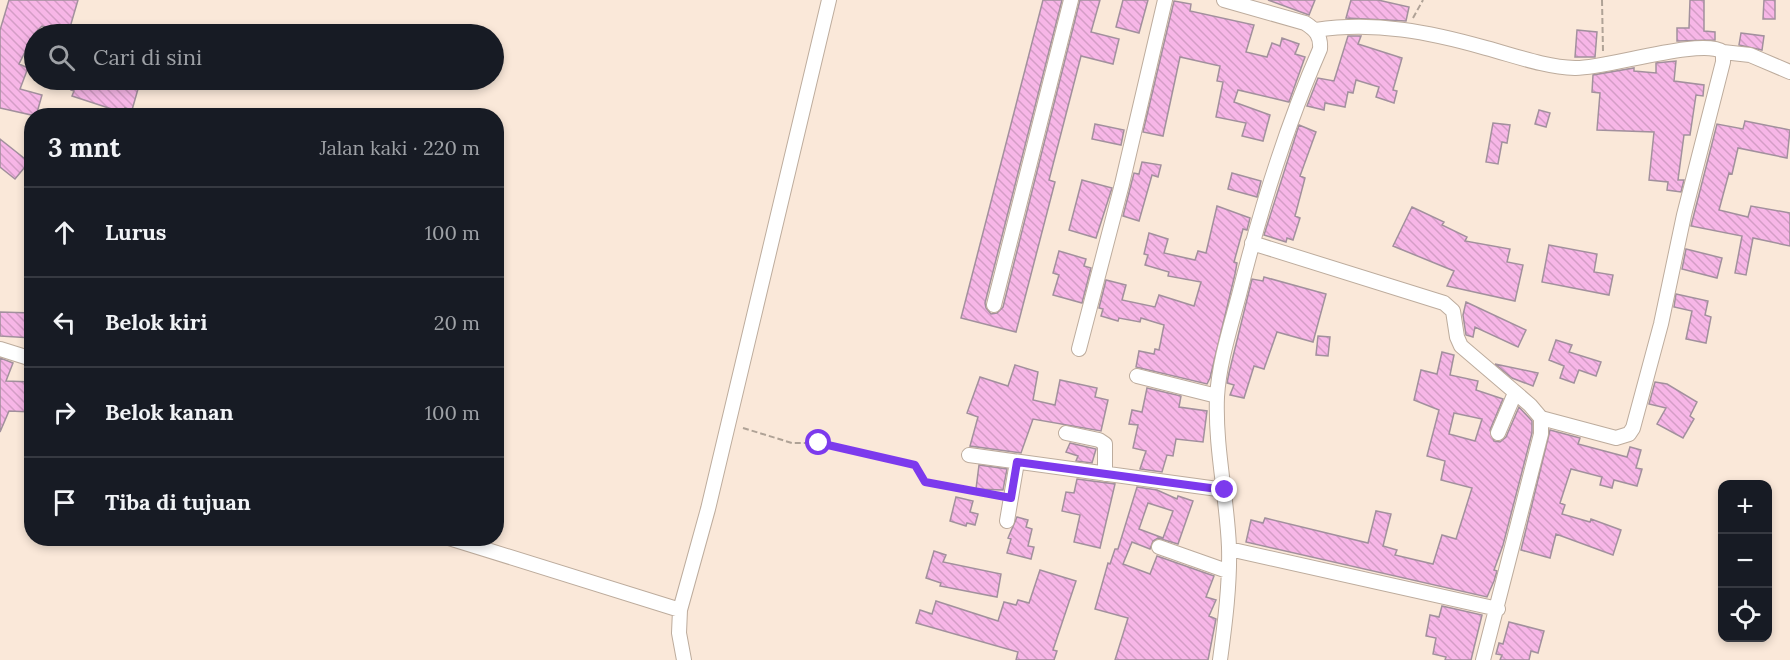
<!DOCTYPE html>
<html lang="id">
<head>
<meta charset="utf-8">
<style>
  :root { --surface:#171b24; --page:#20242c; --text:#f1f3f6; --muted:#9ea1a6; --line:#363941 }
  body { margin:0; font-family:Lora,serif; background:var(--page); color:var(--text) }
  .controls { position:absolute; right:18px; bottom:18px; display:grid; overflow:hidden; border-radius:12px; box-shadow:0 3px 9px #0003 }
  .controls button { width:54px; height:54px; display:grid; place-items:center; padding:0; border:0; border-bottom:2px solid var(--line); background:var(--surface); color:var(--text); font:30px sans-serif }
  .stop { position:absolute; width:18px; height:18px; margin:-14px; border:4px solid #7c3aed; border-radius:50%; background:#fff }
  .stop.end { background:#7c3aed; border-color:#fff; box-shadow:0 2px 6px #0008 }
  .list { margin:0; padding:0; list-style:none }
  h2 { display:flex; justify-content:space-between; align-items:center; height:78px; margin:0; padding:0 24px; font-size:26px }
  h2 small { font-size:20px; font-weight:400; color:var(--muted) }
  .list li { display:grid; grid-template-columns:39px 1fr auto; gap:18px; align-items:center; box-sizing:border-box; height:90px; padding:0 24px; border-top:2px solid var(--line) }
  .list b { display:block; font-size:22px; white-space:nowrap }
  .list em { font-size:20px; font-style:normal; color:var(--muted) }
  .icon { flex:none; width:33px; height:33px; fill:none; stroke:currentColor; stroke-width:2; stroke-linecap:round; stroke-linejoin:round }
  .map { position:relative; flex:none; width:1790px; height:660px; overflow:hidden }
  .search { position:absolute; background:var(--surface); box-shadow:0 3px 9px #0003; left:24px; top:24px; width:480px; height:66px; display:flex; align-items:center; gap:15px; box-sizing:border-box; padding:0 21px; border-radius:33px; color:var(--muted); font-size:22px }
  .panel { position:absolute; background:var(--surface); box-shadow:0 3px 9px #0003; left:24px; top:108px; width:480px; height:438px; border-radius:24px }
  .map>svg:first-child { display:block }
</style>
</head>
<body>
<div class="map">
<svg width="1790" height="660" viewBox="0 0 1790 660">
  <defs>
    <pattern id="building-back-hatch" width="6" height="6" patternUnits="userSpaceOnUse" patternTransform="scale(1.5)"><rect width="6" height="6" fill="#f7b6e7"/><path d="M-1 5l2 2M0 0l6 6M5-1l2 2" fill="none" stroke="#d49dc6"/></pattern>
  </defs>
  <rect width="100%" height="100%" fill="#fae8d9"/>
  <path fill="url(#building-back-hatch)" stroke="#a2909d" stroke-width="1.5" fill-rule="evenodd" d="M9 0H78L68 34 42 26 34 34 19 64 28 68 20 89 42 95 36 116 0 108V30Z
    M1043 0H1062L985 303 986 308 991 314 997 313 1003 307 1080 0H1100L1091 32 1119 39 1113 64 1081 56 1049 180 1055 182 1016 332 961 318Z
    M1123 0H1148L1139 33 1116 27Z
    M1268 0H1315L1309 15Z
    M1351 0H1378L1409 7 1406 21 1346 18Z
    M1690 0H1704V31L1715 32V40L1677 41V28H1689Z
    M1764 0H1775V19H1763Z
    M1174 1 1191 4 1190 11 1254 25 1246 52 1267 57 1272 43 1280 46 1282 38 1299 44 1295 54 1305 57 1289 102 1238 90 1234 102 1270 115 1263 141 1242 136 1246 123 1216 117 1223 82 1217 81 1220 66 1180 57 1163 136 1143 132Z
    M1577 30 1597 32 1595 57H1575Z
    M1741 33 1764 36 1762 50 1739 45Z
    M1348 36H1361L1358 44 1402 58 1393 90 1397 91 1394 103 1376 97 1379 87 1356 80 1353 93 1348 92 1345 107 1325 103 1324 110 1307 106 1318 78 1334 81Z
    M1676 61 1674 81 1704 85 1703 96 1696 95 1690 135H1684L1678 180H1684L1681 192 1667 190 1668 182 1649 180 1654 132 1597 130 1600 93 1592 92 1593 75 1634 68V71L1656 73V63Z
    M74 80H133L140 82 132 110 125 108 124 113 72 96 74 91 71 90Z
    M1539 110 1550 113 1546 127 1535 124Z
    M1745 121 1790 130 1787 158 1738 148 1732 174 1729 173 1719 210 1748 217 1751 206 1790 213V246L1753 238 1746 275 1735 273 1742 236 1691 226 1717 124 1743 129Z
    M1493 123 1510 125 1507 143 1502 142 1498 164 1486 162Z
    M1095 124 1124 130 1121 145 1092 139Z
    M1299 125 1316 132 1300 176 1305 178 1295 216 1300 218 1293 240 1287 238 1286 242 1264 235Z
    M0 139 29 162 15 179 0 167Z
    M1142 162 1161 165 1158 177 1152 175 1139 221 1123 216 1134 173 1139 174Z
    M1232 173 1261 181 1257 197 1228 189Z
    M1082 180 1112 188 1096 238 1069 230Z
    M1217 206 1250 218 1247 230 1243 229 1234 262 1237 263 1235 274 1210 378 1207 384 1136 367 1139 351 1154 354 1155 349 1159 350 1164 325 1141 318 1140 322 1119 318 1118 321 1101 316 1103 309 1099 308 1106 280 1126 285 1122 300 1155 307 1159 295 1194 306 1201 282 1168 276 1169 272 1145 265 1148 255 1144 254 1149 233 1168 239 1164 253 1195 260 1198 251 1206 253Z
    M1412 207 1444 222 1442 225 1467 237 1465 241 1510 249 1507 262 1523 265 1515 301 1447 286 1454 271 1393 246Z
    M1549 245 1597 254 1594 272 1613 275 1609 295 1542 282Z
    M1686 249 1722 258 1717 278 1682 269Z
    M1059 251 1086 259 1084 266 1091 268 1082 303 1053 295 1059 275 1053 273Z
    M1264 277 1326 294 1313 342 1277 332 1264 369 1254 366 1244 398 1230 395 1234 385 1227 383 1229 373 1252 279 1263 281Z
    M1676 294 1708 301 1705 315 1711 317 1706 343 1686 339 1692 311 1674 307Z
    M1466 302 1526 330 1518 347 1475 327 1473 337 1466 335 1463 315Z
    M0 312 32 313V338L0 336Z
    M1318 336 1330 337 1328 356 1316 355Z
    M1556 340 1572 345 1569 352 1601 362 1596 376 1579 370 1574 383 1560 378 1564 366 1549 360Z
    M1442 352 1454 355 1450 375 1478 381 1476 390 1503 399 1490 430 1494 441 1500 442 1506 437 1519 407 1532 421V433L1503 545 1494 570 1497 571 1494 581 1487 597 1246 542 1251 520 1263 523 1265 518 1368 543 1376 511 1391 514 1383 546 1397 550 1395 555 1433 564 1442 535 1456 539 1472 488 1441 480 1445 461 1427 456 1439 410 1414 400 1421 370 1437 374ZM1454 413 1482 419 1475 441 1449 434Z
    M0 358 13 363 6 381 32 382V412L9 411 0 432Z
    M1495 364 1538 373 1533 386 1512 378Z
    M1015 365 1038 372 1033 400 1055 405 1060 380 1097 388 1095 397 1108 400 1101 431 1033 419 1021 453 970 446 978 417 967 413 980 377 1008 386Z
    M1655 382 1667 384 1697 402 1690 416 1694 419 1683 438 1657 424 1666 408 1649 404Z
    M1147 388 1181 396 1179 407 1207 411 1203 442 1176 439 1173 456 1167 455 1162 472 1140 469 1146 451 1133 448 1138 425 1129 424 1132 410 1142 412Z
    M1550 430 1580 438 1578 444 1627 457 1630 447 1641 450 1636 468 1642 469 1637 486 1614 480 1612 488 1600 485 1602 477 1571 469 1560 503 1565 505 1562 514 1590 522 1591 519 1621 530 1613 555 1556 534 1550 558 1521 550Z
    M1070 443 1096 449 1092 463 1076 461 1078 456 1066 452Z
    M979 465 1007 469 1003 490 976 489Z
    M1077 479 1115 484 1100 548 1074 542 1080 515 1062 511 1066 492 1074 493Z
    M1137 487 1157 490 1177 499 1178 496 1193 501 1178 544 1158 538 1153 541 1150 549 1132 542 1123 564 1150 574 1157 556 1214 576 1206 597 1216 600 1209 616 1216 619 1208 660H1115L1128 618 1095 609 1108 563 1110 564 1115 549H1118ZM1148 503 1173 511 1163 538 1139 529Z
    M956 497 973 501 970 512 978 514 975 525 967 523 966 526 950 521Z
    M1017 517 1028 520 1026 527 1032 529 1028 546 1034 547 1031 559 1007 553 1011 539 1008 538Z
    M934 551 946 555 943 562 1001 574 997 597 940 586 941 583 926 578Z
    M1040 570 1076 581 1053 650 1057 651 1054 660H1016L1018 652 916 623 920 610 932 614 936 601 998 621 1004 602 1016 605 1018 600 1029 603Z
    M1442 606 1482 615 1471 660H1445L1446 657 1433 654 1436 638 1426 636 1430 615 1439 617Z
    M1509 622 1544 631 1538 653 1531 651 1529 660H1500L1502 655 1496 654 1499 643 1503 644Z"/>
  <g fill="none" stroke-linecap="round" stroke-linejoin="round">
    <defs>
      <path id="street" d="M1316 30C1374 21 1430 32 1486 48 1516 56 1545 67 1575 68 1605 69 1702 37 1723 52V62L1684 215 1661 324 1633 428 1629 434 1616 438 1541 418
        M1723 52 1750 55 1790 72
        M1252 243 1444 303 1453 311 1457 337 1461 346 1530 405 1541 418V434L1483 660
        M994 305 1071 0
        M0 349 32 359
        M1079 349 1122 184 1165 0
        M1137 376 1217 396
        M1066 433 1099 440 1105 444V474
        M1498 433 1515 393
        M969 455 1225 490
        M1007 521 1017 462
        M449 538 680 610
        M1159 547 1227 571
        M1229 549 1498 609
        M684 660 679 633 680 610 708 509 829 0
        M1220 660C1225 623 1230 584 1229 547 1227 497 1215 448 1217 397 1219 363 1230 329 1239 295 1260 211 1285 129 1320 49 1321 36 1316 30 1305 23L1224 0"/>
    </defs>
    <use href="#street" stroke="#bdac9d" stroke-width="16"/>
    <path stroke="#afa296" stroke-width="2" stroke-dasharray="6 3" stroke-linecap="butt" d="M1602 0 1603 51
      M1413 18 1423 0
      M743 428 792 443H819L915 466 925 482 998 495"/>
    <use href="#street" stroke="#fff" stroke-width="14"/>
  </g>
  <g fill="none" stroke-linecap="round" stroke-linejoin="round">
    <path stroke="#7c3aed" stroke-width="8" d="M819 443 915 465 925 482 1011 498 1017 462 1225 490"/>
  </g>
</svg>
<div class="controls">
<button>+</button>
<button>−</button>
<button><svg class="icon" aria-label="locate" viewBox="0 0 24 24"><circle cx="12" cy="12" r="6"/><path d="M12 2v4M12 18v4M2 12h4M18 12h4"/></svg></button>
</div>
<div class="stop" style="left:819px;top:443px"></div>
<div class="stop end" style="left:1225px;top:490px"></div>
<div class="search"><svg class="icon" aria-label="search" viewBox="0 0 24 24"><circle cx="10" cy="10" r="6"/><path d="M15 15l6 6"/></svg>Cari di sini</div>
<section class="panel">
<h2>3 mnt<small>Jalan kaki · 220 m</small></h2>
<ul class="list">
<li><svg class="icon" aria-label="ahead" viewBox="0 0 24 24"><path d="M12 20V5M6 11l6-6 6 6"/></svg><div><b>Lurus</b></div><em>100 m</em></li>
<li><svg class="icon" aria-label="left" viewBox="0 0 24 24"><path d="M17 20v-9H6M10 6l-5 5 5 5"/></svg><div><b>Belok kiri</b></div><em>20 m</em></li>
<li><svg class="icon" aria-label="right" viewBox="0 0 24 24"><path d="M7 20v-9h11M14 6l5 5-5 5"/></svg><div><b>Belok kanan</b></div><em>100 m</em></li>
<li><svg class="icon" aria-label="arrive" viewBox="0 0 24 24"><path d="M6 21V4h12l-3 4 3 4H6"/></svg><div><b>Tiba di tujuan</b></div></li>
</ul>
</section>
</div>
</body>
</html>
